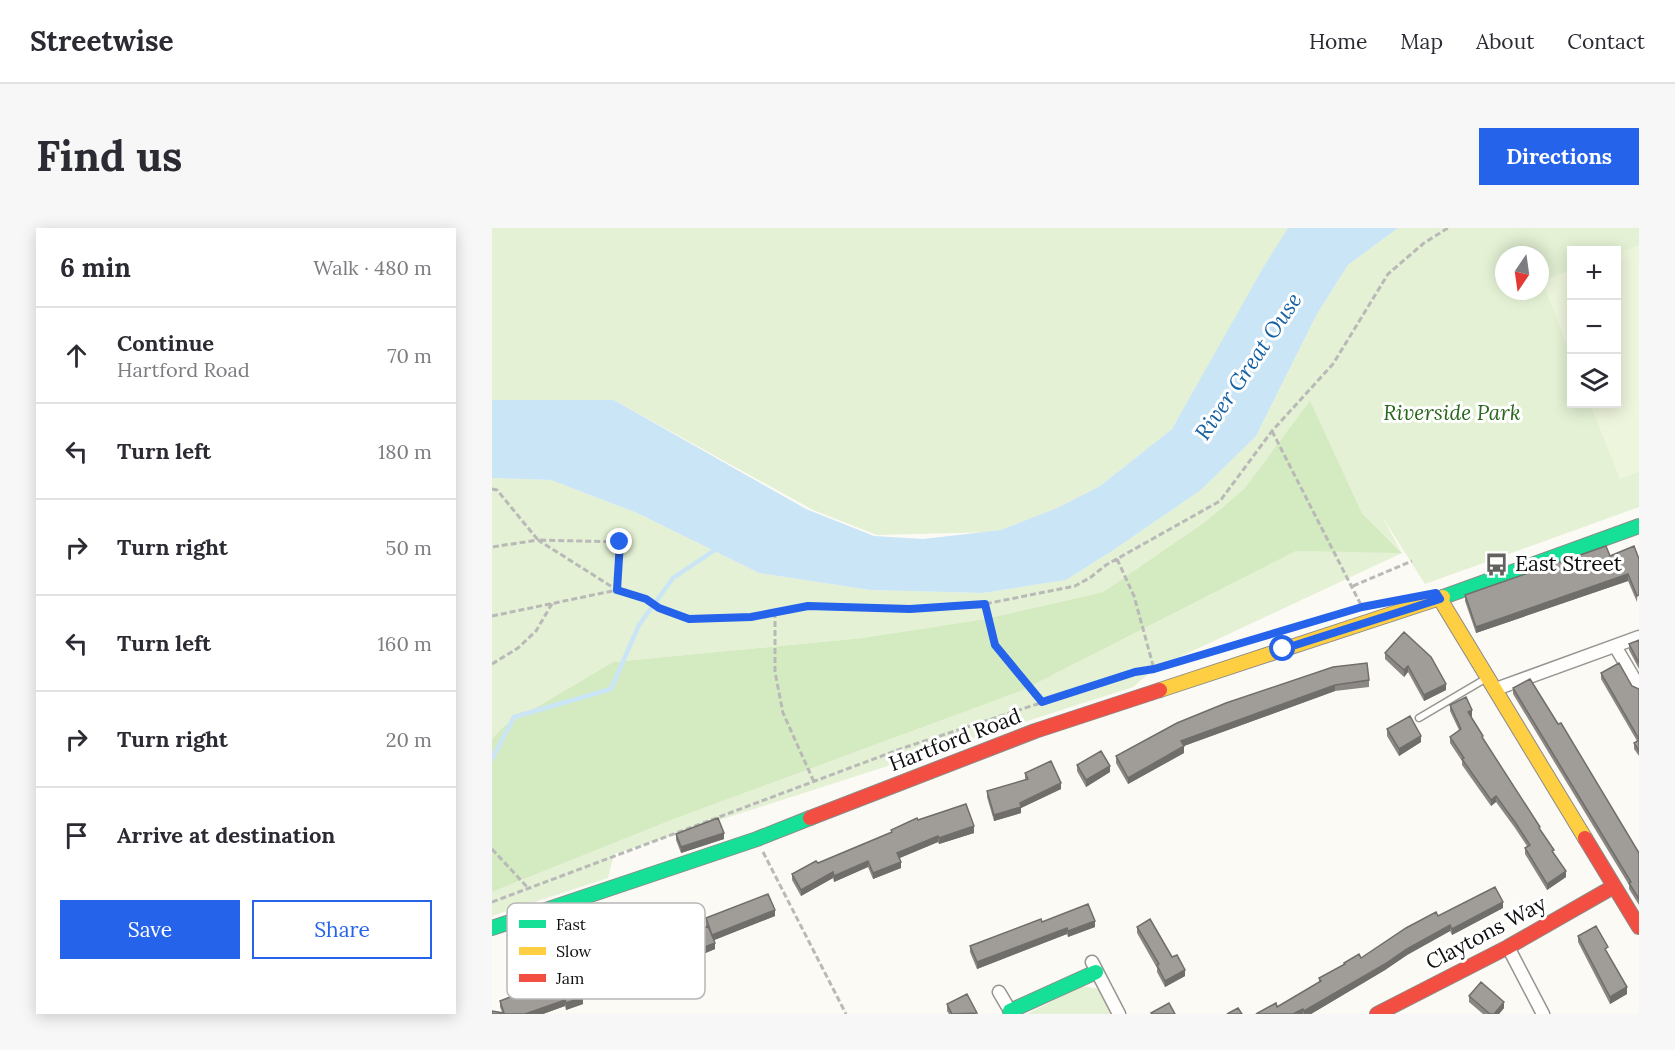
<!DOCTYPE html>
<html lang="en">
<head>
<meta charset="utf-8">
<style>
  :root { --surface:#fff; --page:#f7f7f7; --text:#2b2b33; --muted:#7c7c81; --line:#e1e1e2; --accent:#2563eb }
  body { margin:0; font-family:Lora,serif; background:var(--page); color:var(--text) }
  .controls { position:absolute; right:18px; top:18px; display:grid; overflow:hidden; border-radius:0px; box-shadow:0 3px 15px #0003 }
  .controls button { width:54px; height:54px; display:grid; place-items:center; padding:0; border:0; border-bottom:2px solid var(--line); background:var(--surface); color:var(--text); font:30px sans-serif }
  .compass { position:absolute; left:1003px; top:18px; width:54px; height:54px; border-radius:50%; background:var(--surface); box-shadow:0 3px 15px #0003; rotate:193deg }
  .stop { position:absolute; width:18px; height:18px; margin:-14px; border:4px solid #2563eb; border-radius:50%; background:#fff }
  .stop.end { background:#2563eb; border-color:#fff; box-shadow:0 2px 6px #0008 }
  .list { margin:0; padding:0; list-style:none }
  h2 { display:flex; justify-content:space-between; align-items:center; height:78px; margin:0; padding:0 24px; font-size:26px }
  h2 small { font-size:20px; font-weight:400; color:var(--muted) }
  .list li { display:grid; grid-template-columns:39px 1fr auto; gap:18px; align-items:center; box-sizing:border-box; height:96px; padding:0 24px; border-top:2px solid var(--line) }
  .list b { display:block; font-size:22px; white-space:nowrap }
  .list p { margin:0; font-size:20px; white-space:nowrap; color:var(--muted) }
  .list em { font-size:20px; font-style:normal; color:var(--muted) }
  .actions { display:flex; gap:12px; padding:18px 24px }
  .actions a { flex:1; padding:14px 0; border:2px solid var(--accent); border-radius:0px; text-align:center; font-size:21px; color:var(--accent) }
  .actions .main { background:var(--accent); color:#fff }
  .icon { flex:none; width:33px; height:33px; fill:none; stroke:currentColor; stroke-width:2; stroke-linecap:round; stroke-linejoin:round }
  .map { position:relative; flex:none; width:1147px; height:786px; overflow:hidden; border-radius:0px }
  header { display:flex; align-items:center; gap:36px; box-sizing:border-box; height:84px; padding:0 30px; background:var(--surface); border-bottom:2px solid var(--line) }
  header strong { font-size:28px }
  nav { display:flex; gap:33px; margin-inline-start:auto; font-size:21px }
  .intro { display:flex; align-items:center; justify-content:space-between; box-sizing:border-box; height:144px; padding:0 36px }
  h1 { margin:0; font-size:42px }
  .button { padding:15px 27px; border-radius:0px; background:var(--accent); color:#fff; font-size:21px; font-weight:700 }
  main { display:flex; gap:36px; padding:0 36px }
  aside { flex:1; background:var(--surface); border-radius:0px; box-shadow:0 3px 15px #0003 }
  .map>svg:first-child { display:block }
</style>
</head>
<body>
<header>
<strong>Streetwise</strong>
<nav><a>Home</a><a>Map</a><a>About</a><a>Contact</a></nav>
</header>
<div class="intro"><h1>Find us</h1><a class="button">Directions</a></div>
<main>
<aside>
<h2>6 min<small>Walk · 480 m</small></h2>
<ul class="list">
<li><svg class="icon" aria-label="ahead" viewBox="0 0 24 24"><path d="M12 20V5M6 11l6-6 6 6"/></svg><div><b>Continue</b><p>Hartford Road</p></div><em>70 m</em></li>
<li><svg class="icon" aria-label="left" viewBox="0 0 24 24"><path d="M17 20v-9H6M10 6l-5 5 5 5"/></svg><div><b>Turn left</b></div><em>180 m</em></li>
<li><svg class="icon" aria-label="right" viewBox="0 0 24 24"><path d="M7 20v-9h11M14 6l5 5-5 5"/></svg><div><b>Turn right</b></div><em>50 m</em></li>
<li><svg class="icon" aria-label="left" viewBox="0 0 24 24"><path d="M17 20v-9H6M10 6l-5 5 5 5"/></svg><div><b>Turn left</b></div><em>160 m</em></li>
<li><svg class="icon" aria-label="right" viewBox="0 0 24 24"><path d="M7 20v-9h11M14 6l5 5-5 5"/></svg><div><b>Turn right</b></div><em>20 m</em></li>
<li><svg class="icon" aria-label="arrive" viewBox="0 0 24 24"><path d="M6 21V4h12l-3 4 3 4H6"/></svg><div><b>Arrive at destination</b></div></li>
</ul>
<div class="actions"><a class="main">Save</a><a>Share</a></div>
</aside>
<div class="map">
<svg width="1147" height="786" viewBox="0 0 1147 786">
  <rect width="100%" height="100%" fill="#fcfaf4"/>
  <path fill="#e4f1d4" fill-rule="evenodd" d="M0 0H797L680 201 608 258 565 280 504 304 385 307 321 282 122 172H0Z
    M906 0H1147V279L933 356 889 287 910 325 662 441 641 459 122 626 116 650 0 688V664L182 591 529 463 804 323 910 324 870 285 818 174 752 261 713 294 611 364 493 391 370 410 121 434 11 499 0 511V250L59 252 145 285 267 345 378 362 491 365 574 352 620 323 709 262 764 208 825 86 856 37ZM1080 22H1124V176H1080ZM1012 27H1048V63H1012Z
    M590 758 608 761 622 786H535Z"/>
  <path fill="#d4eac1" d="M818 173 870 285 910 325 804 323 529 463 182 591 0 664V511L11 499 121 434 370 410 493 391 611 364 713 294 752 261Z"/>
  <path fill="#eef5dd" d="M1147 17V244L1128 251 1098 176H1124L1125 26Z
    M1079 42H1080L1079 127 1050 53Z"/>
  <path fill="#cae5f6" d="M796 0H906L856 37 825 86 764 208 709 262 620 323 574 352 491 365 378 362 267 345 145 285 59 252 0 250V172H122L314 281 382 308 431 311 509 302 565 280 608 258 680 201 771 40Z"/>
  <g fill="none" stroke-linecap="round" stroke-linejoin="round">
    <path stroke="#cae5f6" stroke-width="4.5" d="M0 531 22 489 119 461 147 397 181 350 226 320"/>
    <defs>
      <path id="lane" d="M927 490 993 451"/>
      <path id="street" d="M1123 418 1147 459
        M1004 461 1147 409
        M1016 719 1051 786
        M600 734 627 786
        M507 764 520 786"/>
      <path id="fast" d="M951 369 1147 298
        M0 700 265 611 318 590
        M518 783 604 744"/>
      <path id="slow" d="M948 371 1093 610
        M668 462 951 369"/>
      <path id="jam" d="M318 590 543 503 668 462
        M1093 610 1147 699
        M885 786 1016 719 1121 659"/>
    </defs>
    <use href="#lane" stroke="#969592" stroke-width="9"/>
    <use href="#street" stroke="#969592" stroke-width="15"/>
    <use href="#fast" stroke="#8c8b89" stroke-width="16"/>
    <use href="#slow" stroke="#8c8b89" stroke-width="16"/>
    <use href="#jam" stroke="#8c8b89" stroke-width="16"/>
    <path stroke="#b9b9b8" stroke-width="3" stroke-dasharray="6 3" stroke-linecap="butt" d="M780 203 870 379
      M0 261 5 262 46 312 128 314 125 362 46 312 0 319
      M625 331 642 368 662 441
      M861 358 920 333
      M493 376 503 417 550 474
      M283 384V444L291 485 322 554
      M0 388 125 362 154 371 167 380 197 391 259 389 316 378 418 381 493 376 583 358 599 349 614 337 728 273 780 203 841 136 896 46 932 15 956 0
      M0 436 26 420 44 403 61 374
      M0 621 36 660
      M271 624 354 786
      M0 674 411 520 643 444 662 441 838 389"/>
    <use href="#lane" stroke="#fffefd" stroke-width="6"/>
    <use href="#street" stroke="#fffefd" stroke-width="12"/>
    <use href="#fast" stroke="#16e098" stroke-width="14"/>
    <use href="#slow" stroke="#ffcf43" stroke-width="14"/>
    <use href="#jam" stroke="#f24e42" stroke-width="14"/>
  </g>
  <path fill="#8a8784" d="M1118 328 1147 331 1145 374 1136 353 984 405 973 373V367Z
    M1147 412V441L1137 422V416Z
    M893 425 939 429 954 462 932 473 916 444 912 449 893 431Z
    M841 439 877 452V459L843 463 692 518V525L636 556 624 535V528Z
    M1109 445 1147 461V528L1142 521V515L1145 513 1109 451Z
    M1021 460 1066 496 1147 625V677L1137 661V657L1021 466Z
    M958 477 980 488 979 489 991 512 1048 602 1062 626 1074 649 1055 662 1033 626V620L1035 618 1023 600 1004 574 999 578 970 537V533L958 515V509L967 502 958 483Z
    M895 501 929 514 907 528 895 508Z
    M585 537 618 544 594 559 585 543Z
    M533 545 569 561 529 580V585L502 593 495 569V563L533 552Z
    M426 592 482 605 447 616 446 614 408 630 409 640 381 651 376 639 342 654 341 650 309 668 300 652V646L399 605V602Z
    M184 606 232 611 189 625 184 612Z
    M1011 680 960 707 958 703 915 727 893 742 819 786H764L785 779 827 754V750L852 737V735L869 730 946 688Z
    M283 688 222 712 223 721 197 732 190 715V709L214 699V690Z
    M550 694 603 699 576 709 575 706 485 741 478 724V718Z
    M645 699 680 729 693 748 673 759 665 744V740L645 705Z
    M1086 708 1116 726 1135 766 1118 776 1086 714Z
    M162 731 195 743 169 754 162 737Z
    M110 741 143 753 117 764 110 747Z
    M55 752 91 776 74 782 73 778 51 786H0L10 784 8 779V773L37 762V755Z
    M977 768 1012 780 1007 786H991L977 774Z
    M455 776 485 786H457L455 783Z"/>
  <path fill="#706e6b" d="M1136 346V353L984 405V399Z
    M916 438V444L912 449V442Z
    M954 456V462L932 473V467Z
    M843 457V463L689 519V513Z
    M980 482V488L976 490V484Z
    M929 508V514L907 528V521Z
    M692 518V525L636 556V550Z
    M618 538V544L594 559V552Z
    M569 555V561L529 580V585L502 593V587Z
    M1004 568V574L999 578V572Z
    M482 598V605L447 616V610Z
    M232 605V611L189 625V619Z
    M446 608V614L405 631V625Z
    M376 633V639L342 654V648Z
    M409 634V640L381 651V645Z
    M1074 643V649L1055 662V656Z
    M341 644V650L309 668V662Z
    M1011 674V680L960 707V701Z
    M283 682V688L220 713V707Z
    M603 693V699L576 709V703Z
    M958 697V703L915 727 893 742 819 786H812V783L915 721Z
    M575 700V706L485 741V734Z
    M223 715V721L197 732V725Z
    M195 737V743L169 754V747Z
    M693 742V748L673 759V753Z
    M143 747V753L117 764V758Z
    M1135 759V766L1118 776V769Z
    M91 769V776L74 782V775Z
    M73 772V778L51 786H33Z
    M1012 774V780L1007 786H1002Z
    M811 781V786H801Z"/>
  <path fill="#a09d99" stroke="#706e6b" stroke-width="1.5" d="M1114 318 1118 328 1142 318 1147 331V367L1145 368 1136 346 984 399 973 367Z
    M912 404 939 429 954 456 932 467 916 438 912 442 893 425Z
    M1147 412V435L1137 416Z
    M875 435 877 452 843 457 689 513 692 518 636 550 624 528 685 495 734 475 841 439Z
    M1127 435 1140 458 1147 461V511L1109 445Z
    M1038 451 1066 496 1069 495 1147 625V671L1137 655 1139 654 1021 460Z
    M974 469 980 482 976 484 991 508 990 509 1048 599 1047 600 1062 622 1060 623 1074 643 1055 656 1033 620 1038 617 1023 594 1004 568 999 572 970 531 972 530 958 509 969 501 958 477Z
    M918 488 929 508 907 521 895 501Z
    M1147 512V523L1142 515Z
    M609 523 618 538 594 552 585 537Z
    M559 533 569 555 528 575 529 579 502 587 495 563 536 551 533 545Z
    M474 576 482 598 447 610 446 608 405 625 409 634 381 645 376 633 342 648 341 644 309 662 300 646 324 633 326 635 400 604 399 602 425 590 426 592Z
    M226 590 232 605 189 619 184 606Z
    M1003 659 1011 674 960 701 958 697 915 721 893 736 812 783 811 781 801 786H764L784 775 785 779 829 753 827 750 853 736 852 735 867 726 869 730 914 700 944 684 946 688Z
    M276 666 283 682 220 707 214 690Z
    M596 676 603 693 576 703 575 700 485 734 478 718 549 691 550 694Z
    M658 691 680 729 685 727 693 742 673 753 665 737 667 736 645 699Z
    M216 698 223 715 197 725 190 709Z
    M1104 698 1116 719 1113 721 1135 759 1118 769 1086 708Z
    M82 743 91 769 74 775 73 772 33 786H0V783L12 785 8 773 39 761 37 755 54 749 55 752Z
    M989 754 1012 774 1002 786H998L977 768Z
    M475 766 485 785 460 786 455 776Z
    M677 775 683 786H660L659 785Z
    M746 780 750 786H735Z"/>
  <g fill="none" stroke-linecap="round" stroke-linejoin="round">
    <path stroke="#2563eb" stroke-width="8" d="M128 314 125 362 154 371 167 380 197 391 259 389 316 378 418 381 493 376 503 417 550 474 643 444 662 441 870 379 944 365 948 371 791 421"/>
  </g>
  <defs>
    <symbol id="bus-bare" viewBox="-9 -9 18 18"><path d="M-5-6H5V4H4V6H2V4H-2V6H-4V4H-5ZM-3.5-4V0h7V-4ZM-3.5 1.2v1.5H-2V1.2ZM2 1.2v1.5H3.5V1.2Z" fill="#62615f" stroke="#fff" stroke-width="2.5" paint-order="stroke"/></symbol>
  </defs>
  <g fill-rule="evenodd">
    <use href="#bus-bare" x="988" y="320" width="33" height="33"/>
  </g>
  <g text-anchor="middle" stroke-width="6" stroke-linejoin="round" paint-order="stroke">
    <g font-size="21" font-style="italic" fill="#2b681d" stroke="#fff">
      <text x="960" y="192">Riverside Park</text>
    </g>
    <g font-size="21" fill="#0f0f0f" stroke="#fff" text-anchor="start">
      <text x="1023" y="343">East Street</text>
    </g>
    <g font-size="21" fill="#0f0f0f" stroke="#fff">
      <text transform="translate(463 512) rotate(-21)" y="7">Hartford Road</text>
      <text transform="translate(994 705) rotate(-28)" y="7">Claytons Way</text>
    </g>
    <g font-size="22" font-style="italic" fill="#1561a4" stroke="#fff">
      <text transform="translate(756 138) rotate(-56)" y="8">River Great Ouse</text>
    </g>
  </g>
  <rect x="15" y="675" width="198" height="96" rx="9" fill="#fff" stroke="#b7b7b7" stroke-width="1.5"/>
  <rect x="27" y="692" width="27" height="8" fill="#16e098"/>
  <rect x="27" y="719" width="27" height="8" fill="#ffcf43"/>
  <rect x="27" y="746" width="27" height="8" fill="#f24e42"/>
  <g font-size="16" fill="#0f0f0f">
    <text x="64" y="702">Fast</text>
    <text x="64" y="729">Slow</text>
    <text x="64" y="756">Jam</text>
  </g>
</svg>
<div class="controls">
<button>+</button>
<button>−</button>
<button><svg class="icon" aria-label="layers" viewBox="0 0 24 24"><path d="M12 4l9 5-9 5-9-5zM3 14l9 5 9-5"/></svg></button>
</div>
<svg class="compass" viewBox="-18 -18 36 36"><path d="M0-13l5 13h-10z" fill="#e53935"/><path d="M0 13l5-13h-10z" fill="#7c7c81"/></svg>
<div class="stop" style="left:791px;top:421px"></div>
<div class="stop end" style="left:128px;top:314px"></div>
</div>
</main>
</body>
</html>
